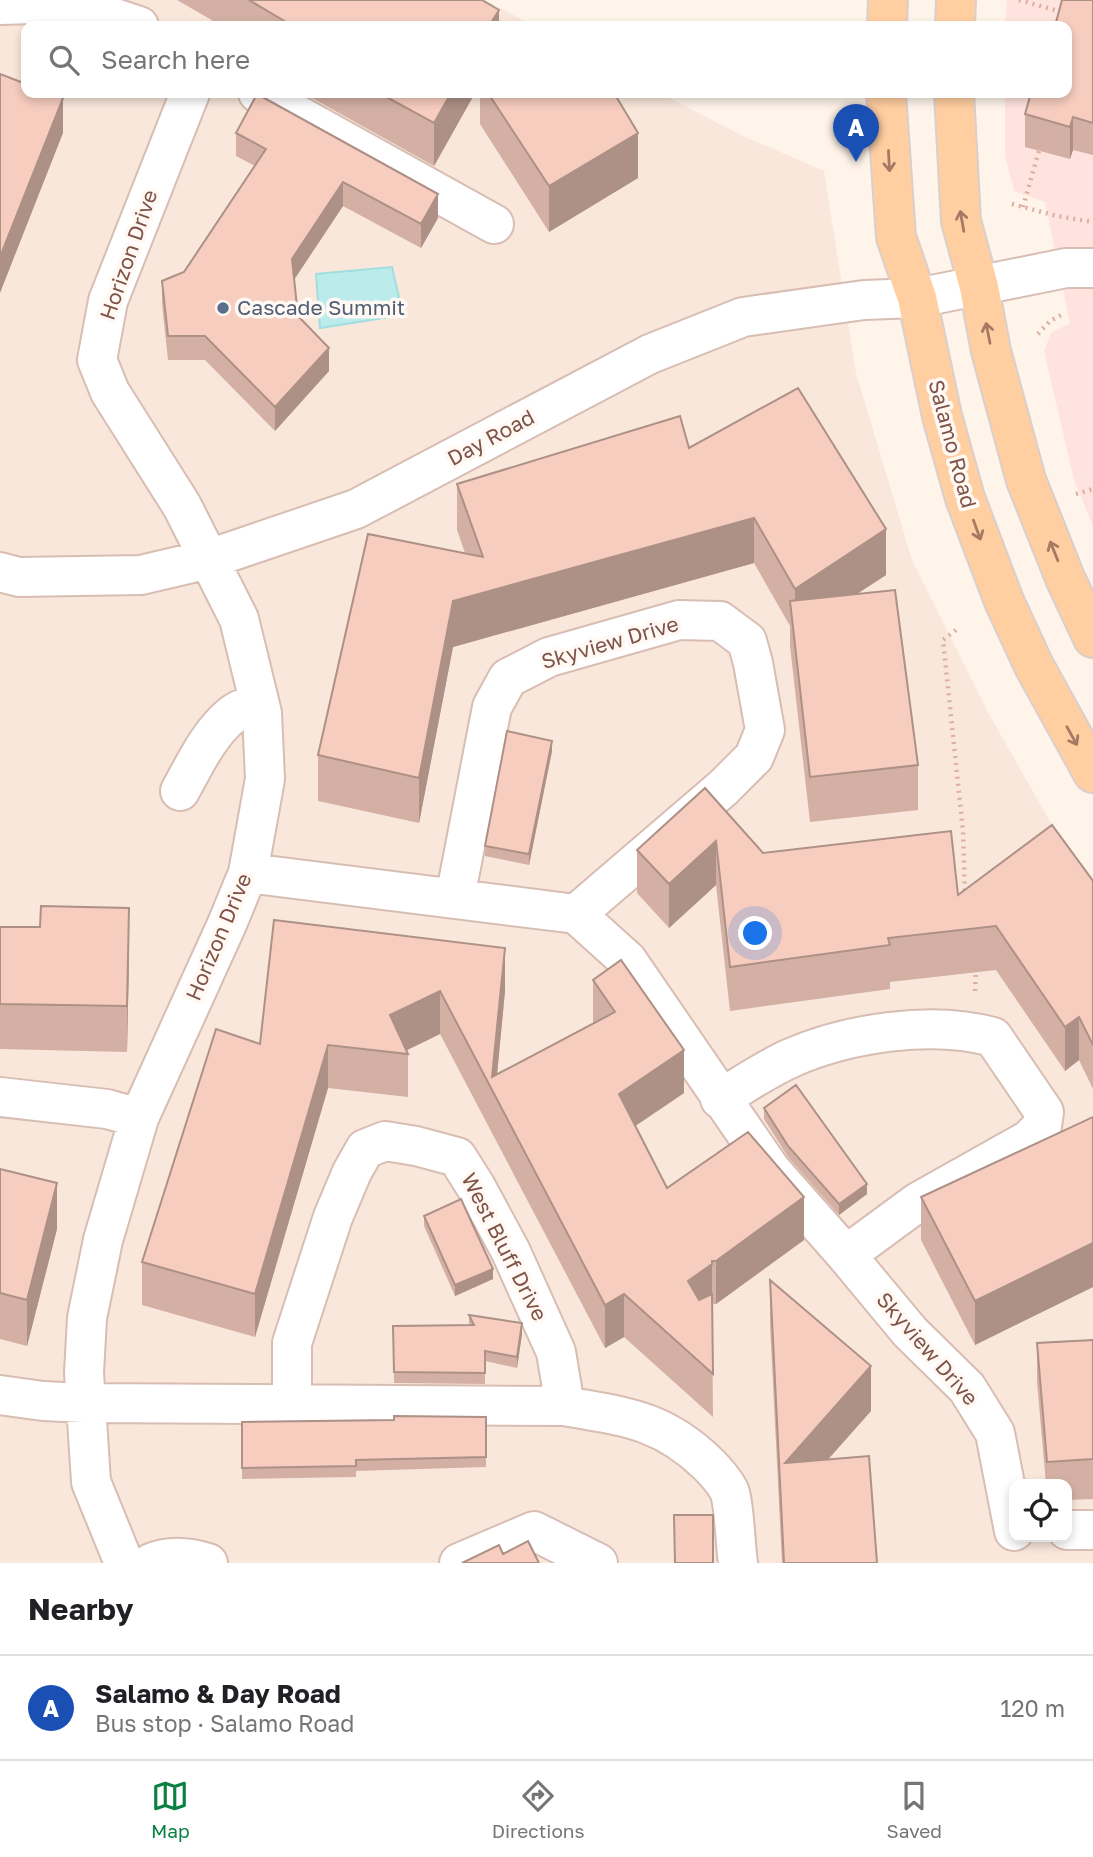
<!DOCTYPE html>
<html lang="en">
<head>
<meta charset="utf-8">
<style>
  :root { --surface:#fff; --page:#f2f2f2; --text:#202124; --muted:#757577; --line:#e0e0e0; --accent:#0b8043 }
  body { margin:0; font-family:"Golos Text",sans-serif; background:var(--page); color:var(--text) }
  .controls { position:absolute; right:21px; bottom:21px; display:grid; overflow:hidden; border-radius:14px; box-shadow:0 4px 10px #0003 }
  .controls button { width:63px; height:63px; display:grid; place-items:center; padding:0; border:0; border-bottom:2px solid var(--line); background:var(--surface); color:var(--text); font:35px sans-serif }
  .you { position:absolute; left:756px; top:934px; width:24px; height:24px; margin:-18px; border:5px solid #fff; border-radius:50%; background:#1a73e8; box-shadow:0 0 0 10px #1a73e833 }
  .badge { display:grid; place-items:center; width:46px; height:46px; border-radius:50%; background:var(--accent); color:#fff; font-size:23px; font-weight:700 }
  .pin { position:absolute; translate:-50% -58px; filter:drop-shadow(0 2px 4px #0008) }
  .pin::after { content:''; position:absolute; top:37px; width:24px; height:21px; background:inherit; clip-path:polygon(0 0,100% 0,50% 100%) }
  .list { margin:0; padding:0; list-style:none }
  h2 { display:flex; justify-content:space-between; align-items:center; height:91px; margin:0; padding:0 28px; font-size:30px }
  h2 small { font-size:23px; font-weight:400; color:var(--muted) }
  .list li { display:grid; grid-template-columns:46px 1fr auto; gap:21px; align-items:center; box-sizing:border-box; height:105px; padding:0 28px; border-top:2px solid var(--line) }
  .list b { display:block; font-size:26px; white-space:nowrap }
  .list p { margin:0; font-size:23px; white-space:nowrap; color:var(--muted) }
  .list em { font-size:23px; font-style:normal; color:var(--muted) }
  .icon { flex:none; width:38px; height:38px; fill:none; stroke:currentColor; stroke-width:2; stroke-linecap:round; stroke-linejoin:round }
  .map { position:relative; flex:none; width:1093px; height:1563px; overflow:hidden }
  .search { position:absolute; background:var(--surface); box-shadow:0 4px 10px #0003; left:21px; right:21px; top:21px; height:77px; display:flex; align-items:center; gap:18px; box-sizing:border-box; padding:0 24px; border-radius:14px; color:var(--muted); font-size:26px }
  .sheet { height:196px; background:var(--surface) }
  nav { display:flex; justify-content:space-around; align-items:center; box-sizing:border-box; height:98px; border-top:2px solid var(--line); background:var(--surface); font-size:19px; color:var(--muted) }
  nav a { display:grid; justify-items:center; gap:4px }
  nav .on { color:var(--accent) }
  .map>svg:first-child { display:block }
</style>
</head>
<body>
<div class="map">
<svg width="1093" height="1563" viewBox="0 0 1093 1563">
  <rect width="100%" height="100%" fill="#fef4ea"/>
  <path fill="#f9e7db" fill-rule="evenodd" d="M0 0H485L534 26H26V93H660L741 135 824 171 856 373 912 560 990 716 1052 825 1093 878V1563H0ZM1014 1484H1067V1537H1014Z"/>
  <path fill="#ffe3de" d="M1007 0H1093V526L1074 480 1044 351 1051 333 1070 323 1045 202 1014 191 1005 156V93H1067V26H1005Z"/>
  <path fill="#bbeceb" stroke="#a0dedf" stroke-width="2" d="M392 267 403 315 320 328 316 274Z"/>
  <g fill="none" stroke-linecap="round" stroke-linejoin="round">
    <defs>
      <path id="minor" d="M0 5 69 3 139 26
        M258 93 494 224
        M0 572 19 577 141 575 209 559 356 509 650 354 743 317 864 300 917 298 1066 268H1093
        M180 791C195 764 209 733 233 714 240 708 250 706 259 702
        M248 873 576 914 627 960 771 1170 846 1255 910 1332 967 1388 995 1433 1014 1531
        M455 898 492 707 508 678 549 657 679 620 720 621 747 641 753 663 765 730 754 757 723 788 576 914
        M0 1097 107 1109 139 1118
        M720 1099C743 1085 766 1069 791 1058 848 1033 932 1020 993 1037L1044 1112 1042 1126 1030 1139 918 1202 846 1255
        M0 1395 43 1401 85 1403 565 1406C625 1417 661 1419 707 1463 715 1471 726 1483 730 1493 735 1511 735 1543 738 1563
        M292 1405V1343L333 1217 352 1172 365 1149 385 1141 416 1146 457 1157 476 1187 511 1252 556 1352 565 1406
        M1067 1530H1093
        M124 1563 91 1482 84 1373 87 1318 103 1240 139 1118 227 924 248 873 265 779 262 713 239 619 182 506 110 392 97 360 108 301 190 93
        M151 1563C169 1555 189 1557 208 1563
        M459 1563 534 1531 598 1563"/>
      <path id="major" d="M887 26 888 0
        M955 26 956 0
        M886 93 896 237 917 298 942 416 965 498 1004 601 1034 666 1093 773
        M954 93 961 221 979 287 991 351 1026 480 1065 578 1093 638"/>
    </defs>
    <use href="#minor" stroke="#d8bdb3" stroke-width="42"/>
    <use href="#major" stroke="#dbcfcc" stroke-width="42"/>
    <path stroke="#ddafa0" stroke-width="4.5" stroke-dasharray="2 5" stroke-linecap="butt" d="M1019 0 1062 12
      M1012 204 1057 216 1093 222
      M1023 207 1040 147
      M1038 334 1050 321 1061 315
      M1076 494 1093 489
      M956 630 943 640 963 831 965 895
      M975 991 976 968"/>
    <use href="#minor" stroke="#fff" stroke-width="38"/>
    <use href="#major" stroke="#ffcea1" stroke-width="38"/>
  </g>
  <path fill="#d4b0a4" d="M177 0H482L499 26H222Z
    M1093 0V155L1073 150 1070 159 1025 147V114Z
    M303 93H475L434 166Z
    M480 93H614L638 178 549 232 480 124Z
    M236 133 438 218 421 248 343 206 294 279 298 316 329 371 275 431 205 360H168L162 304V281L184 272 255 166 236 156Z
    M689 448 886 575 857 594 918 765V810L810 822 790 646V626L754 563 453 647 419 823 318 801V755L465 553 457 530V484Z
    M552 751 529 865 485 856V846Z
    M705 788 763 853 958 895 1093 881V1089L1079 1060 1065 1071 996 970 890 982V989L730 1011 716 885 669 928 637 893V850Z
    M274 920 505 991 497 1075 593 1023V980L684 1093 635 1126 667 1188 804 1240 716 1304H712L713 1417 624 1337 605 1348 440 1034 407 1050 408 1054V1097L328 1088 255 1337 142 1305V1262L260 1044Z
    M0 927 129 954 127 1052 0 1049Z
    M764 1108 867 1194 839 1215 788 1157 764 1119Z
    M1093 1117V1287L975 1345 921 1240V1197Z
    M0 1169 57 1229 27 1346 0 1339Z
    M424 1216 493 1279 455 1296 424 1226Z
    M770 1280 871 1411 828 1459 877 1563H782L770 1325Z
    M469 1315 522 1334 517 1368 485 1361V1384L394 1383 393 1326H469Z
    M1093 1340V1499L1067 1500V1484H1046L1037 1382V1343Z
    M486 1417V1467L356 1471V1477L242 1479V1422L394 1420Z"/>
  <path fill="#ad9086" d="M499 10V26H489Z
    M451 93H475L434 166V123Z
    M63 98V133L0 293V257Z
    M1073 117V150L1070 159V127Z
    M638 133V178L549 232V186Z
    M343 182V206L292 283V259Z
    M438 194V218L421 248V224Z
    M329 348V371L275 431V407Z
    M754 518V563L453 647 419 823V778L453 601Z
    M886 529V575L795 634V589Z
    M552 741V751L529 865V854Z
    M716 841V885L669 928V884Z
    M129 908V954L127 1052V1006Z
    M505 948V991L495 1095 492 1077Z
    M440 991V1034L401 1053 390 1015Z
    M1079 1017V1060L1065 1071V1027Z
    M328 1045V1088L255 1337V1294Z
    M684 1050V1093L619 1137V1094Z
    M57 1183V1229L27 1346V1300Z
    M867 1184V1194L839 1215V1204Z
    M804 1197V1240L716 1304V1261Z
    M1093 1243V1287L975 1345V1301Z
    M712 1264V1307L688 1324V1281Z
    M493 1269V1279L455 1296V1285Z
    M624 1294V1337L605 1348V1305Z
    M522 1323V1334L517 1368V1357Z
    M871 1366V1411L785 1508V1463Z"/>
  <path fill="#f7cdbf" stroke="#ad9086" stroke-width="2" d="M249 0H482L499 10 489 26H283L286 22Z
    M1062 0H1093V123L1073 117 1070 127 1025 114 1031 93H1067V26H1055Z
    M0 74 26 84V93H49L63 98 0 257Z
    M379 93H451L434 123Z
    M488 93H614L638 133 549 186Z
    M257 94 438 194 421 224 343 182 292 259 298 316 329 348 275 407 205 336H168L162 281 184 272 266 149 236 133Z
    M798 388 886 529 795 589 754 518 453 601 419 778 318 755 368 534 483 557 457 484 680 416 689 448Z
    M895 590 918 765 810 777 790 601Z
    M507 731 552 741 529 854 485 846Z
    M705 788 763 853 951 831 958 895 1052 825 1093 881V1045L1079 1017 1065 1027 996 926 888 938 890 945 730 967 716 841 669 884 637 850Z
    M41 906 129 908 127 1006 0 1004V927H40Z
    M274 920 505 948 492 1077 615 1012 593 980 621 960 684 1050 619 1094 667 1188 748 1132 804 1197 716 1261H712V1264L688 1281 699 1300 712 1294 713 1374 624 1294 605 1305 440 991 390 1015 408 1054 328 1045 255 1294 142 1262 216 1029 260 1044Z
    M796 1085 867 1184 839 1204 788 1146 764 1108Z
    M1093 1117V1243L975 1301 921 1197Z
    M0 1169 57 1183 27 1300 0 1293Z
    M461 1199 493 1269 455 1285 424 1216Z
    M770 1280 871 1366 785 1463 869 1456 877 1563H784Z
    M469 1315 522 1323 517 1357 485 1351V1373L394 1372 393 1326 474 1325Z
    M1093 1340V1459L1047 1462 1037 1343Z
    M394 1416 486 1417V1457L356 1460V1466L242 1468V1422L394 1420Z
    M674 1515H713V1563H675Z
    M528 1541 539 1563H462L499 1545 503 1554Z"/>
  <defs><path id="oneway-shaft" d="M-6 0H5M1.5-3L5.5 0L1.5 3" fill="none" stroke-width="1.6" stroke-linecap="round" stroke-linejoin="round" transform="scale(1.75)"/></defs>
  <g stroke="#a57963">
    <use href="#oneway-shaft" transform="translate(889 161) rotate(87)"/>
    <use href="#oneway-shaft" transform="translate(962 221) rotate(-100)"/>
    <use href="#oneway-shaft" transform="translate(988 333) rotate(-101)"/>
    <use href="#oneway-shaft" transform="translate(977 530) rotate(70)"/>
    <use href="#oneway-shaft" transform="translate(1054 551) rotate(-112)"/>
    <use href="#oneway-shaft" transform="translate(1072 736) rotate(61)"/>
  </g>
  <circle fill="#5c6f8a" stroke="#fff8f3" stroke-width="2.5" cx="223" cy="308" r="7"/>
  <g text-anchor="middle" stroke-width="7" stroke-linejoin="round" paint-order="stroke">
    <g font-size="21" fill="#7e5449" stroke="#fff8f3">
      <text transform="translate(129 255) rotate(-71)" y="7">Horizon Drive</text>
      <text transform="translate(491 438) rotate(-28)" y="7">Day Road</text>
      <text transform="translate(952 444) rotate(75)" y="7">Salamo Road</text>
      <text transform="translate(610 643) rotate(-16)" y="7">Skyview Drive</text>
      <text transform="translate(219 937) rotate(-67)" y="7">Horizon Drive</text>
      <text transform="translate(504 1247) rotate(63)" y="7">West Bluff Drive</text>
      <text transform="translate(927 1349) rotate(49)" y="7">Skyview Drive</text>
    </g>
    <g font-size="21" fill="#4e5e75" stroke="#fff8f3" text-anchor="start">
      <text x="237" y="315">Cascade Summit</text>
    </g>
  </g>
</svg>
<div class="controls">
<button><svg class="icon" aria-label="locate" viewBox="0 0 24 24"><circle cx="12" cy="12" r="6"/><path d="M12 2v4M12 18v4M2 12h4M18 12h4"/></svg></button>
</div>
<div class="you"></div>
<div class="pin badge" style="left:856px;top:162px;background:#1a4fb4">A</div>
<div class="search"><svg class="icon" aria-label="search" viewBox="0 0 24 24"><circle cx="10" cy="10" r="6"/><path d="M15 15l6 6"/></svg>Search here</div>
</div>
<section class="sheet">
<h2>Nearby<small></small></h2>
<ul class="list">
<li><span class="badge" style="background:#1a4fb4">A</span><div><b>Salamo &amp; Day Road</b><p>Bus stop · Salamo Road</p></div><em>120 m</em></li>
</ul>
</section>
<nav>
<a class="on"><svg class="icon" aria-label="map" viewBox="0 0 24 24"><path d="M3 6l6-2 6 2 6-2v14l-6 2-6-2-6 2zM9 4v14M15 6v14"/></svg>Map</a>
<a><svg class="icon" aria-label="directions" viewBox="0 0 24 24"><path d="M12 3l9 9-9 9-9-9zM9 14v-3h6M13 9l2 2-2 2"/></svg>Directions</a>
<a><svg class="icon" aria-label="saved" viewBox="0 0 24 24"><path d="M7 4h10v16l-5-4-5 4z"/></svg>Saved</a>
</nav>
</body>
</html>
